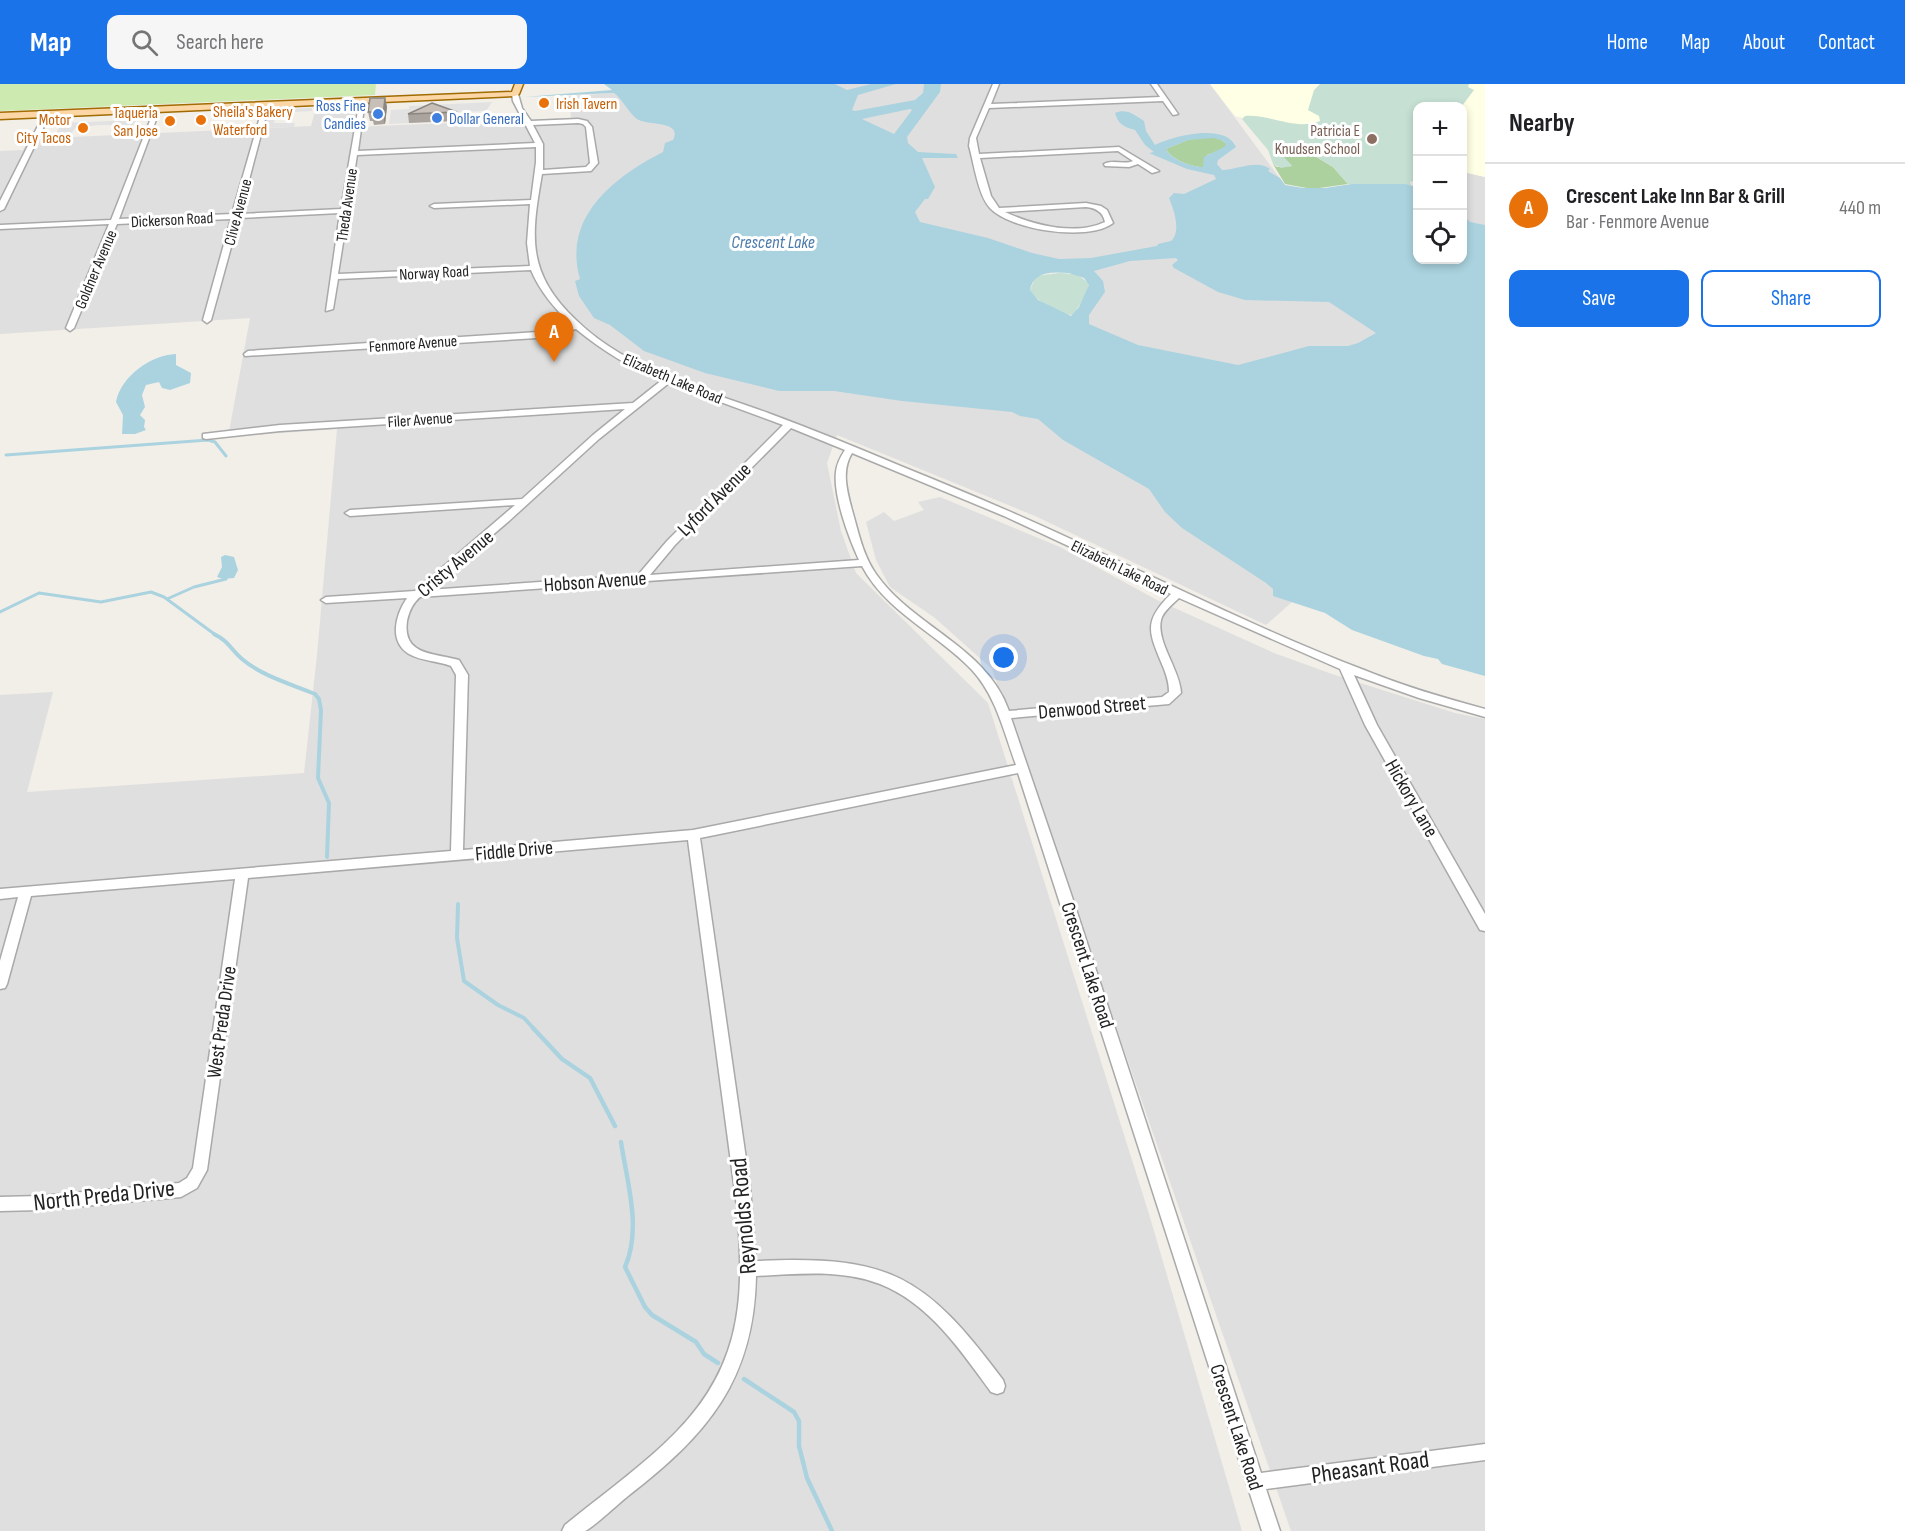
<!DOCTYPE html>
<html lang="en">
<head>
<meta charset="utf-8">
<style>
  :root { --surface:#fff; --page:#f6f6f6; --text:#202124; --muted:#757577; --line:#e0e0e0; --accent:#1a73e8 }
  body { margin:0; font-family:"Sofia Sans Condensed",sans-serif; background:var(--page); color:var(--text) }
  .controls { position:absolute; right:18px; top:18px; display:grid; overflow:hidden; border-radius:12px; box-shadow:0 3px 9px #0003 }
  .controls button { width:54px; height:54px; display:grid; place-items:center; padding:0; border:0; border-bottom:2px solid var(--line); background:var(--surface); color:var(--text); font:30px sans-serif }
  .you { position:absolute; left:1004px; top:574px; width:21px; height:21px; margin:-15px; border:4px solid #fff; border-radius:50%; background:#1a73e8; box-shadow:0 0 0 9px #1a73e833 }
  .badge { display:grid; place-items:center; width:39px; height:39px; border-radius:50%; background:var(--accent); color:#fff; font-size:20px; font-weight:700 }
  .pin { position:absolute; translate:-50% -50px; filter:drop-shadow(0 2px 3px #0008) }
  .pin::after { content:''; position:absolute; top:32px; width:21px; height:18px; background:inherit; clip-path:polygon(0 0,100% 0,50% 100%) }
  .list { margin:0; padding:0; list-style:none }
  h2 { display:flex; justify-content:space-between; align-items:center; height:78px; margin:0; padding:0 24px; font-size:26px }
  h2 small { font-size:20px; font-weight:400; color:var(--muted) }
  .list li { display:grid; grid-template-columns:39px 1fr auto; gap:18px; align-items:center; box-sizing:border-box; height:90px; padding:0 24px; border-top:2px solid var(--line) }
  .list b { display:block; font-size:22px; white-space:nowrap }
  .list p { margin:0; font-size:20px; white-space:nowrap; color:var(--muted) }
  .list em { font-size:20px; font-style:normal; color:var(--muted) }
  .actions { display:flex; gap:12px; padding:18px 24px }
  .actions a { flex:1; padding:14px 0; border:2px solid var(--accent); border-radius:12px; text-align:center; font-size:21px; color:var(--accent) }
  .actions .main { background:var(--accent); color:#fff }
  .icon { flex:none; width:33px; height:33px; fill:none; stroke:currentColor; stroke-width:2; stroke-linecap:round; stroke-linejoin:round }
  .map { position:relative; flex:none; width:1485px; height:1447px; overflow:hidden }
  header { display:flex; align-items:center; gap:36px; box-sizing:border-box; height:84px; padding:0 30px; background:var(--accent); color:#fff }
  header strong { font-size:28px }
  nav { display:flex; gap:33px; margin-inline-start:auto; font-size:21px }
  .search { width:420px; height:54px; background:var(--page); display:flex; align-items:center; gap:15px; box-sizing:border-box; padding:0 21px; border-radius:12px; color:var(--muted); font-size:22px }
  main { display:flex }
  aside { flex:1; background:var(--surface) }
  .map>svg:first-child { display:block }
</style>
</head>
<body>
<header>
<strong>Map</strong>
<div class="search"><svg class="icon" aria-label="search" viewBox="0 0 24 24"><circle cx="10" cy="10" r="6"/><path d="M15 15l6 6"/></svg>Search here</div>
<nav><a>Home</a><a>Map</a><a>About</a><a>Contact</a></nav>
</header>
<main>
<div class="map">
<svg width="1485" height="1447" viewBox="0 0 1485 1447">
  <rect width="100%" height="100%" fill="#f2efe9"/>
  <path fill="#e0dfdf" d="M788 0H1210L1318 146 1445 308 1071 304 1335 480 1266 541 1035 432 837 351 827 379 841 447 856 489 988 619 1149 1130 1242 1447H0V611L53 608 27 708 304 689 317 571 337 345 228 353 250 234 0 250V67L23 66 29 55 311 42 316 24 356 22 353 43 571 34 569 12 614 9 741 22 761 66 655 209 861 274 1070 303 1093 181 891 187 842 50 824 11Z
    M1464 88 1485 93V256L1462 176Z
    M940 413 1060 463 1157 516 1274 569 1332 590 1455 629 1485 635V1447H1291L992 585 935 534 890 503 876 476 866 438 884 428 894 437 924 426 918 418Z"/>
  <path fill="#ffffe5" d="M1210 0H1485V93L1463 88 1462 22H1418L1417 77 1235 32Z"/>
  <path fill="#cdebb0" d="M0 0H376L375 11 0 27Z"/>
  <path fill="#add19e" d="M1199 54C1209 53 1220 52 1227 61L1224 65 1207 71 1203 83C1192 83 1172 76 1166 65L1188 56Z
    M1283 65H1300L1308 68 1333 83 1348 100 1312 105 1285 100 1273 80 1277 83 1292 82 1277 67Z"/>
  <path fill="#c6e0d4" d="M1320 0H1469L1468 3 1474 6 1462 22H1418L1417 96 1410 98 1411 101 1348 100 1333 83 1308 68 1296 65 1278 66 1292 82 1281 84 1273 80 1268 66 1242 35 1245 32C1271 30 1294 47 1320 37L1319 32 1308 26 1314 6Z
    M1059 189 1076 190 1089 199 1088 208 1073 231C1059 231 1037 218 1030 206L1036 192Z"/>
  <path fill="#e2e2e2" d="M492 18 486 27 410 30 409 39 389 40 391 26 409 25V22Z
    M312 24V27L276 29 274 39H295L294 43 264 44 268 28 273 26Z
    M136 36 132 45 119 46 120 41H99L75 44 71 50H56L61 39Z"/>
  <path fill="#aad3df" fill-rule="evenodd" d="M604 0H835L847 6 871 0H896L858 11 852 26 855 27 915 16 923 9 924 0H941L940 8 907 53 908 59 918 68 956 70 958 74H922L935 103 928 115H925L915 128 920 138 988 154 1032 169 1059 175 1091 174 1157 162 1158 160 1171 157C1182 147 1173 124 1169 114L1174 109 1184 110 1216 95 1214 91 1187 85 1149 69 1154 68 1145 61 1135 46C1124 43 1118 40 1115 29 1126 24 1135 31 1144 37L1146 47 1155 61C1172 52 1226 38 1236 63L1218 76 1217 80 1222 86C1237 86 1257 75 1270 85L1268 87 1280 94 1285 101 1303 104H1325L1352 100H1405L1417 103 1418 176H1462L1463 131 1470 138 1485 141V592L1442 580 1438 575 1424 572 1352 546 1325 529 1273 512V505L1266 499 1182 444 1165 428 1149 405 1063 356 1038 335 1020 332 1012 328 902 317 834 307H779L705 289 644 267 610 241 594 234 579 212 575 197 580 195C562 133 614 93 663 68L665 59 673 56C683 36 647 42 637 35 628 28 623 16 614 9L524 13 612 6ZM910 25 912 26 894 50 862 35ZM1214 54 1224 57 1226 62 1204 73 1203 83C1192 83 1171 76 1166 65L1188 56ZM1176 174 1178 176 1172 181 1174 184 1218 208 1245 216 1329 218 1376 249 1358 259 1348 262H1309L1238 281 1138 261 1089 240V231L1105 208 1103 197 1094 187 1130 177ZM1069 189 1084 194 1089 201 1079 223 1071 232 1038 216 1030 206C1034 187 1052 188 1069 189Z
    M176 270V281L191 289 190 299 170 306 162 304 159 298 146 301 142 311 145 323 140 331 145 336 144 343 146 346 135 350H122L123 331 116 318C121 292 151 271 176 270Z
    M225 471 234 473 238 486 234 494 223 495 217 493 222 483 221 473Z"/>
  <g fill="none" stroke-linecap="round" stroke-linejoin="round">
    <path stroke="#aad3df" stroke-width="3" d="M6 371 208 356 215 358 226 372
      M167 515 194 503 226 495
      M0 528 39 509 101 518 151 508 164 513 217 552"/>
    <path stroke="#aad3df" stroke-width="4" d="M214 550C230 558 230 565 242 575 262 592 291 600 315 610L319 615 321 626 318 694 329 719 327 773
      M458 820 457 854 464 897 498 921 524 934 535 946"/>
    <path stroke="#aad3df" stroke-width="4.5" d="M533 944 562 975 590 994 615 1042
      M621 1058C627 1098 642 1145 625 1183L645 1223 652 1231 696 1258 704 1270 718 1279
      M744 1295 794 1328 799 1337V1362L807 1394 832 1447"/>
    <defs>
      <path id="minor" d="M993 0H999L991 20 1160 13 1151 0H1157L1178 30 1173 31 1163 17 989 24 976 54 979 70 1119 63 1159 87 1152 89 1138 80 1129 83 1105 82 1104 80C1112 75 1124 81 1133 77L1118 67 980 74 991 112 999 124 1086 119 1101 122 1107 126 1113 139C1089 158 1010 146 990 124 978 111 974 79 969 62L970 54ZM1086 123C1096 124 1103 128 1105 138 1075 152 1033 141 1005 128Z
        M515 8 518 10 522 24 531 37 578 35 587 37 592 43 598 79 591 87 542 90C531 153 526 189 577 237 629 287 703 305 768 329 814 346 858 364 903 383 960 406 1017 430 1073 456 1170 500 1264 548 1364 586 1403 602 1444 614 1485 625V633L1419 614 1354 591 1377 641 1485 830V847L1480 846 1365 641 1340 585 1179 514C1173 520 1163 527 1161 536 1156 558 1180 586 1181 609L1169 620 1011 634 1071 810 1261 1389 1485 1360V1376L1266 1405 1280 1447H1262L1018 689 700 754 750 1103 756 1177C889 1171 924 1190 1003 1296L1005 1302 1003 1308 997 1310 991 1308C961 1267 929 1219 880 1200 841 1185 796 1190 756 1192 754 1297 707 1351 628 1412 619 1419 594 1443 585 1447 579 1447 569 1447 562 1447L565 1441C598 1414 633 1389 664 1360 740 1290 746 1222 737 1123L688 756 248 794 207 1086 197 1104 181 1113 40 1126 0 1127V1113L40 1112 179 1099 187 1094 193 1084 235 795 31 812 7 900 5 904 0 905V877L18 813 0 815V805L451 767 456 591 451 582C438 577 421 577 409 570 388 557 396 530 407 514L326 519 321 516 326 513 415 507 515 421 350 432 345 429 350 426 522 415 593 351 625 325 280 347 206 355 203 354V350L280 341 633 319 662 296C630 284 602 266 576 245L537 254 245 272 244 270 248 267 537 248 571 241C555 224 540 208 531 186L338 195 333 225 326 227 340 129 239 134 211 236 207 239 203 236 231 135 117 140 74 244 70 247 66 244 109 140 0 145V141L111 136 155 24 160 25 119 135 232 130 264 19 269 20 240 130 341 125 360 15 365 16 358 67 535 59 513 17 512 10ZM578 39 583 40 586 43 590 79 586 83 543 86V60L533 41ZM536 63V78L531 116 434 120 430 122 434 124 530 120 527 159 530 182 338 190 357 71ZM669 299 783 341 667 457 638 491 428 506 509 437 599 355ZM791 344 845 366C841 372 837 379 836 388 833 412 849 454 859 476L650 491 675 461ZM852 369 1004 432 1171 510C1141 539 1150 550 1164 585 1167 593 1169 599 1169 608L1162 613 1009 627C987 563 913 543 876 490 863 472 858 447 852 426 847 407 841 387 852 369ZM862 482C887 529 937 549 972 586 996 612 1004 648 1016 681L693 746 463 766 468 591 459 576C435 569 402 572 407 537 409 527 413 519 420 513Z
        M47 28 50 30 4 125 0 127V117L44 30Z"/>
      <path id="major" d="M515 0H523L519 10 515 12 0 35V29L512 8Z"/>
    </defs>
    <use href="#minor" stroke="#a9a9a9" stroke-width="3"/>
    <use href="#major" stroke="#a06b00" stroke-width="3"/>
    <use href="#minor" fill="#fff" fill-rule="evenodd"/>
    <use href="#major" fill="#fcd6a4" fill-rule="evenodd"/>
  </g>
  <path fill="#aba49e" d="M385 14 387 23 385 40 374 41 373 37H370L368 28Z
    M457 28 458 37 409 39 408 30Z"/>
  <path fill="#8b8681" d="M385 14 387 23 385 40 383 31Z"/>
  <path fill="#c7bfb8" stroke="#8b8681" stroke-width="1.5" d="M370 14H385L383 31 372 32V28H368Z
    M432 19 457 28 408 30Z"/>
  <g fill="#e8710a" stroke="#fff" stroke-width="2">
    <circle cx="544" cy="19" r="6"/>
    <circle cx="201" cy="36" r="6"/>
    <circle cx="170" cy="37" r="6"/>
    <circle cx="83" cy="44" r="6"/>
  </g>
  <g fill="#3f7fe0" stroke="#fff" stroke-width="2">
    <circle cx="378" cy="30" r="6"/>
    <circle cx="437" cy="34" r="6"/>
  </g>
  <circle fill="#8d6e63" stroke="#fff" stroke-width="2" cx="1372" cy="55" r="6"/>
  <g text-anchor="middle" stroke-width="6" stroke-linejoin="round" paint-order="stroke">
    <g font-size="16" fill="#c56008" stroke="#fff" text-anchor="start">
      <text x="556" y="25">Irish Tavern</text>
      <text x="213" y="33">Sheila's Bakery<tspan x="213" dy="18">Waterford</tspan></text>
      <text x="158" y="34" text-anchor="end">Taqueria<tspan x="158" dy="18">San Jose</tspan></text>
      <text x="71" y="41" text-anchor="end">Motor<tspan x="71" dy="18">City Tacos</tspan></text>
    </g>
    <g font-size="16" fill="#366cbe" stroke="#fff" text-anchor="end">
      <text x="366" y="27">Ross Fine<tspan x="366" dy="18">Candies</tspan></text>
      <text x="449" y="40" text-anchor="start">Dollar General</text>
    </g>
    <g font-size="16" fill="#785e54" stroke="#fff" text-anchor="end">
      <text x="1360" y="52">Patricia E<tspan x="1360" dy="18">Knudsen School</tspan></text>
    </g>
    <g font-size="16" fill="#222" stroke="#fff">
      <text transform="translate(346 121) rotate(-82)" y="6">Theda Avenue</text>
      <text transform="translate(237 128) rotate(-75)" y="6">Clive Avenue</text>
      <text transform="translate(172 135) rotate(-3)" y="6">Dickerson Road</text>
      <text transform="translate(95 185) rotate(-67)" y="6">Goldner Avenue</text>
      <text transform="translate(434 188) rotate(-3)" y="6">Norway Road</text>
      <text transform="translate(413 259) rotate(-4)" y="6">Fenmore Avenue</text>
      <text transform="translate(673 294) rotate(23)" y="6">Elizabeth Lake Road</text>
      <text transform="translate(420 335) rotate(-4)" y="6">Filer Avenue</text>
      <text transform="translate(1120 483) rotate(26)" y="6">Elizabeth Lake Road</text>
    </g>
    <g font-size="18" font-style="italic" fill="#4a7aab" stroke="#fff">
      <text x="773" y="164">Crescent Lake</text>
    </g>
    <g font-size="20" fill="#222" stroke="#fff">
      <text transform="translate(714 415) rotate(-45)" y="7">Lyford Avenue</text>
      <text transform="translate(455 479) rotate(-40)" y="7">Cristy Avenue</text>
      <text transform="translate(595 497) rotate(-4)" y="7">Hobson Avenue</text>
      <text transform="translate(1092 623) rotate(-5)" y="7">Denwood Street</text>
      <text transform="translate(1412 714) rotate(60)" y="7">Hickory Lane</text>
      <text transform="translate(514 766) rotate(-5)" y="7">Fiddle Drive</text>
      <text transform="translate(1088 881) rotate(72)" y="7">Crescent Lake Road</text>
      <text transform="translate(221 938) rotate(-82)" y="7">West Preda Drive</text>
      <text transform="translate(1237 1343) rotate(72)" y="7">Crescent Lake Road</text>
    </g>
    <g font-size="24" fill="#222" stroke="#fff">
      <text transform="translate(104 1111) rotate(-6)" y="8">North Preda Drive</text>
      <text transform="translate(743 1132) rotate(-95)" y="8">Reynolds Road</text>
      <text transform="translate(1370 1383) rotate(-8)" y="8">Pheasant Road</text>
    </g>
  </g>
</svg>
<div class="controls">
<button>+</button>
<button>−</button>
<button><svg class="icon" aria-label="locate" viewBox="0 0 24 24"><circle cx="12" cy="12" r="6"/><path d="M12 2v4M12 18v4M2 12h4M18 12h4"/></svg></button>
</div>
<div class="you"></div>
<div class="pin badge" style="left:554px;top:278px;background:#e8710a">A</div>
</div>
<aside>
<h2>Nearby<small></small></h2>
<ul class="list">
<li><span class="badge" style="background:#e8710a">A</span><div><b>Crescent Lake Inn Bar &amp; Grill</b><p>Bar · Fenmore Avenue</p></div><em>440 m</em></li>
</ul>
<div class="actions"><a class="main">Save</a><a>Share</a></div>
</aside>
</main>
</body>
</html>
